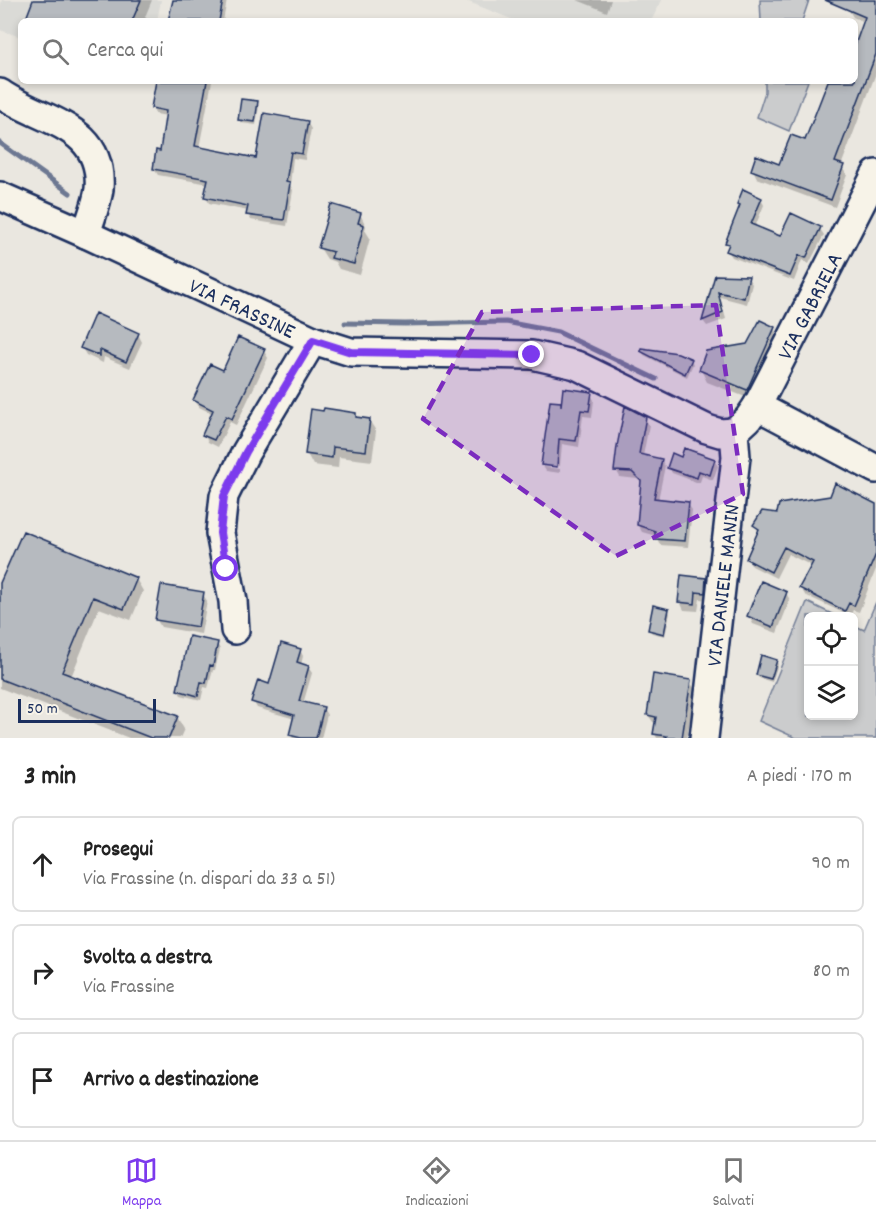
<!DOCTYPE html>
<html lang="it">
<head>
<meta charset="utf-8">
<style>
  :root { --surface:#fff; --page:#f2f2f2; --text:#222; --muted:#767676; --line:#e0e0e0; --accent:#7c3aed }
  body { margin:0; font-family:Dekko,sans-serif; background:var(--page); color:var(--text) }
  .controls { position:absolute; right:18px; bottom:18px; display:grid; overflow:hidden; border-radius:9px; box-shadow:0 3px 9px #0003 }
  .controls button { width:54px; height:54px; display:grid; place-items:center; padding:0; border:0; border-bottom:2px solid var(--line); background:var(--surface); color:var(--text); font:30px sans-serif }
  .scale { position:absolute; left:18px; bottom:15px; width:138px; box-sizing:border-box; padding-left:6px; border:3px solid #1b2f5e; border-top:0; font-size:16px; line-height:21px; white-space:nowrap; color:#1b2f5e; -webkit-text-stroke:4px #f7f3e8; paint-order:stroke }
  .stop { position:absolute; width:18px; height:18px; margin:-14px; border:4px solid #7c3aed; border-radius:50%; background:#fff }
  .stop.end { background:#7c3aed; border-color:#fff; box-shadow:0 2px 6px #0008 }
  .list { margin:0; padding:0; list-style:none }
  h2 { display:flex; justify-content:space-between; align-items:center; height:78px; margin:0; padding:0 24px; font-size:26px }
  h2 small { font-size:20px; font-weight:400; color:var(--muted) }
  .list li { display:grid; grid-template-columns:39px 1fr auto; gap:18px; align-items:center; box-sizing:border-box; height:96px; margin:0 12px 12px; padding:0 12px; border:2px solid var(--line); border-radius:9px }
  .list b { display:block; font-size:22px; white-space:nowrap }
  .list p { margin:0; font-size:20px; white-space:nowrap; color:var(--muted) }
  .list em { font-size:20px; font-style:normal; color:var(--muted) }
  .icon { flex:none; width:33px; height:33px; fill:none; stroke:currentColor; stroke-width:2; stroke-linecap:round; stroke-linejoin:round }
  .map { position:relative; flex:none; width:876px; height:738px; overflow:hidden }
  .search { position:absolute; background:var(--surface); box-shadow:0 3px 9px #0003; left:18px; right:18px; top:18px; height:66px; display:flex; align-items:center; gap:15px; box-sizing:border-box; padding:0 21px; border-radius:9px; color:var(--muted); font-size:22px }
  .sheet { height:402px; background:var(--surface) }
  nav { display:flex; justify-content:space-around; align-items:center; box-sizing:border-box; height:84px; border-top:2px solid var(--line); background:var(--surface); font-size:16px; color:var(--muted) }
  nav a { display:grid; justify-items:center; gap:3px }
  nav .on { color:var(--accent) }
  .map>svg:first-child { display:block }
</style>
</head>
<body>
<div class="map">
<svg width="876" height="738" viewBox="0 0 876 738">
  <rect width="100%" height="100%" fill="#eae7e0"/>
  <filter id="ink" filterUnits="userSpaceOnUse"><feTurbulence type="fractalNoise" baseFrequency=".0167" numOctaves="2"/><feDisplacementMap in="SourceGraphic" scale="12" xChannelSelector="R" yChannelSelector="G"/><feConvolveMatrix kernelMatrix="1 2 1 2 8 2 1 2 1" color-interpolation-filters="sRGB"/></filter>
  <g filter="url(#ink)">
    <path fill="#dadad6" d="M2 0H161L157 21H21V37L0 30V7Z
      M464 0H662L651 21H516Z"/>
    <path fill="#cbcccd" stroke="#737e96" stroke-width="1.5" d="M760 0H809L802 21H761Z
      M765 81H808L789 131 757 117 765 92Z
      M807 602 836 616H808V716H854V625L864 630 876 602V738H796L759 721Z"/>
    <path fill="#0003" d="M35 0H152L145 17 149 21H29Z
      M174 0H227L223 21H170Z
      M577 0H611L607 12Z
      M852 0H876V73L841 166 847 175 835 207 757 178 753 170 780 166 806 142 830 81H855V50L865 22 853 17 848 9Z
      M158 81H212L199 148 257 160 307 122 311 129 305 160 293 158 290 185 293 190 287 226 251 220 248 214V211L209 203 206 197 209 184 158 175 154 169 161 152 167 116 156 114 152 108Z
      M257 102 259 106 256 125 241 123 239 119Z
      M761 199 764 205 755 227 781 238 820 229 824 235 809 264 802 260 794 281 732 257 728 251 729 247 727 243 741 208 738 203Z
      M360 214 366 226 365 230 370 238 360 275 339 269 335 262 327 259 320 248Z
      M716 276 748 278 752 284 747 304 720 297 726 319 707 326 703 321Z
      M774 329 781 340 753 400 707 382 701 370 748 345Z
      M138 334 142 342 130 368 104 357 103 363 86 355 82 348Z
      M264 351 268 358 236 425 230 422 218 447 208 442 204 434 213 414 199 407 195 400 223 372Z
      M642 351 691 360 693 364 687 377 644 355Z
      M591 394 594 400 592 417 583 416 579 447 562 444 560 466 544 464V467L560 469V473L546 471 542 465 560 404 562 407Z
      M355 414 358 419 369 420 376 431 372 461 339 457 338 468 313 465 307 454Z
      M645 418 649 425 643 456 661 460 665 466 658 500 688 504 692 510 688 547 660 545 656 536 642 532 638 525 642 483 637 479 620 477 616 470Z
      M682 459 714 460 718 466 713 480 702 476 700 482H696L672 473 669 467Z
      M876 516V569L859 612 853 610 850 616 805 595 801 588 812 566 788 554 776 578 752 566 748 559 759 533 755 525Z
      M136 579 143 591 131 620 99 608 71 677 177 717 184 729 180 738H129L0 688V587Z
      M705 579 710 587 708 600 700 599 698 611 684 610 680 602Z
      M786 593 790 600 777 633 753 624 749 616Z
      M203 594 207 601 201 634 161 627 156 619Z
      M668 610 670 613 665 636 652 633 650 630Z
      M217 644 220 649 215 670H213L208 688 204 687 201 700 181 695 178 690Z
      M300 650 303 656 301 665 308 667 312 673 303 704 323 708 327 715 321 738H293L291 735 295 719 257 708 253 701 270 685Z
      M776 661 778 664 772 682 759 678 757 674Z
      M690 682 695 689 687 738H657L655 734 657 723 653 722 648 715Z"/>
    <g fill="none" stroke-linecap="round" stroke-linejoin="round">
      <path stroke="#6d7892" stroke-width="5" d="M0 143 70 193
        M345 323 405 324 506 322 558 332 656 379"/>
    </g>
    <path fill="#b6babf" stroke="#1b2f5e" stroke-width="1.5" d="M33 0H141L132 21H25Z
      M173 0H223L219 21H168Z
      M825 0H876V54L835 162 844 165 831 200 751 170 756 155 779 164 791 135 805 140 828 81H855V45L865 17Z
      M156 81H207L195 146 256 158 264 113 308 121 302 154 291 152 286 182 290 183 284 220 246 215 248 206 204 197 208 179 153 169 156 150 160 151 166 111 151 108Z
      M241 99 258 101 255 122 238 120Z
      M743 189 762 198 751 224 780 236 791 213 821 227 806 258 799 255 790 276 726 251 729 244 725 243 740 205 737 204Z
      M331 204 361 213 358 223 364 225 354 264 331 258 333 252 318 248Z
      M715 275 749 276 744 298 718 292 723 312 702 321Z
      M95 313 139 333 126 362 100 350V356L80 348Z
      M760 320 775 327 747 390 699 370 706 351 747 344Z
      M238 337 265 349 232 419 226 416 214 440 202 435 213 410 193 400 210 364 223 370Z
      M641 348 678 353 692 359 685 374 640 351Z
      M563 388 592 392 589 411 581 410 576 441 559 439 557 467 541 465 550 401 561 402V406Z
      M625 406 646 417 639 454 662 459 654 498 689 502 685 541 655 539V531L637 525 641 481 632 472 614 471 617 446Z
      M324 408 356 413V417L370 419 366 451 333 447 332 458 305 454 311 409 323 411Z
      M684 448 715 459 710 475 699 471 697 478 667 468 672 453 681 457Z
      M835 483 876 504V554L854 606 849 603 845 611 799 588 813 562 784 547 771 572 746 559 759 529 753 525 762 511 777 513 779 504 830 496Z
      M23 531 137 578 124 609 93 597 62 672 178 716 169 738H151L0 679V583Z
      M681 575 706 578 705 593 696 592 695 604 678 602Z
      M761 581 787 592 773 627 747 616Z
      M161 585 204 592 198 627 155 620Z
      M653 605 669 609 664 634 648 630Z
      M189 636 218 642 213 666 210 665 206 683 201 682 198 696 177 690Z
      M281 643 301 649 297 662 309 666 299 701 324 707 316 738H301L289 735 294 715 251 702 258 680 269 684Z
      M761 655 777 660 771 679 756 675Z
      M653 674 691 680 682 738H666L667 736 653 734 656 717 647 715Z"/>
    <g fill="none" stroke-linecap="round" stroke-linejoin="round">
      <defs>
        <g id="minor">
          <path d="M0 93C40 122 104 124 99 189 97 204 90 220 86 234"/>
          <path id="s1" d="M0 196 86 234 313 340 351 352 532 355 576 365 707 429 720 433 734 432"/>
          <path d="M757 406 876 469"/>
          <path id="s2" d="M734 432 748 419 757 406 876 174"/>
          <path d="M235 630 233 601 220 533 224 496 246 452 313 340"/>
          <path id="s3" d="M704 738 736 457 734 432"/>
        </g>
      </defs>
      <use href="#minor" stroke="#1b2f5e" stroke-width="32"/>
      <use href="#minor" stroke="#f7f3e8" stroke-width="27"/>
    </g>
  </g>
  <g fill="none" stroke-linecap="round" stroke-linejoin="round" filter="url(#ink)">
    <path stroke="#7c3aed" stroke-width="8" d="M226 569 220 533 224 496 246 452 313 340 351 352 532 355"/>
  </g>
  <path fill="#7b2cbf" fill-opacity="0.2" stroke="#7b2cbf" stroke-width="4.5" stroke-dasharray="12 8" stroke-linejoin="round" d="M716 305 743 494 616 556 423 419 482 312Z"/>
  <g text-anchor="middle" stroke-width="4.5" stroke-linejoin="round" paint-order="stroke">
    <g font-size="22" fill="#1b2f5e" stroke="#f7f3e8">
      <text dy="8" stroke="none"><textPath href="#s2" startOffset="148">VIA GABRIELA</textPath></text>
      <text dy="8" stroke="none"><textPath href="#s1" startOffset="267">VIA FRASSINE</textPath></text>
      <text dy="8" stroke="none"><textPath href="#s3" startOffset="154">VIA DANIELE MANIN</textPath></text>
    </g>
  </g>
</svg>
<div class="controls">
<button><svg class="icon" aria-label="locate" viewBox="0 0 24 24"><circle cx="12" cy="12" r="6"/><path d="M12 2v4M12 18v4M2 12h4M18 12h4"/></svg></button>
<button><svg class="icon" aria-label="layers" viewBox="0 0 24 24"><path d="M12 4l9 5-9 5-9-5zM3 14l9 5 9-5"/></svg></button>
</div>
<div class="scale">50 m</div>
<div class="stop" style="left:226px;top:569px"></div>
<div class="stop end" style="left:532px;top:355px"></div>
<div class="search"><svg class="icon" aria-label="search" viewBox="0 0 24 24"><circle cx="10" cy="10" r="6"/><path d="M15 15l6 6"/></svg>Cerca qui</div>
</div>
<section class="sheet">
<h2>3 min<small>A piedi · 170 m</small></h2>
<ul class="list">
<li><svg class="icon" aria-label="ahead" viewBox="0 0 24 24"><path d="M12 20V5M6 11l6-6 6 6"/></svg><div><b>Prosegui</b><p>Via Frassine (n. dispari da 33 a 51)</p></div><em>90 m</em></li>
<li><svg class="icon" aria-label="right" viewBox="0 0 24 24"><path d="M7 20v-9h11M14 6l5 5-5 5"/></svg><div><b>Svolta a destra</b><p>Via Frassine</p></div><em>80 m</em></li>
<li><svg class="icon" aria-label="arrive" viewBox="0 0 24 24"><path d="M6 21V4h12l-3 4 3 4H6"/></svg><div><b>Arrivo a destinazione</b></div></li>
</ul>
</section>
<nav>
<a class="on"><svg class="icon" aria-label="map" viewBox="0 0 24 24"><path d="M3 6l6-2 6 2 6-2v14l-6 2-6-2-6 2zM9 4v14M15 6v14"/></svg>Mappa</a>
<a><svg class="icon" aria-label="directions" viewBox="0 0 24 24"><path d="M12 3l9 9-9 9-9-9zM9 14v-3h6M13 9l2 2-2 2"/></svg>Indicazioni</a>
<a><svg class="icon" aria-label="saved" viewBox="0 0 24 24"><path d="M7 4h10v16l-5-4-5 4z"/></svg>Salvati</a>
</nav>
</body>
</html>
